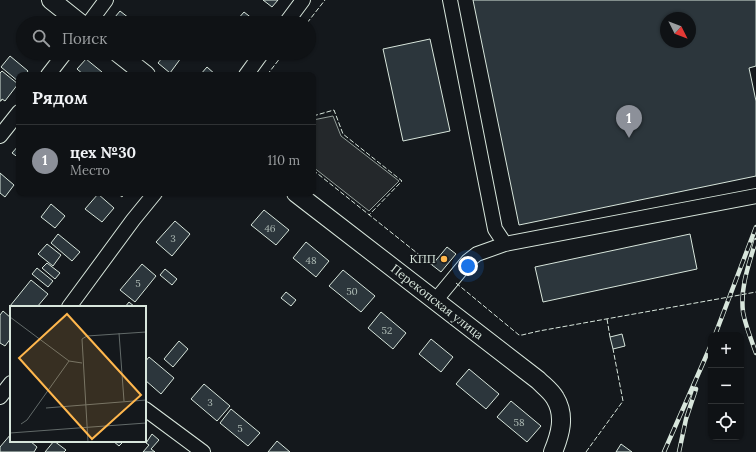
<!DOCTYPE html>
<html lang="ru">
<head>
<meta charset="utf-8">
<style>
  :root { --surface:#0f1215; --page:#1d2022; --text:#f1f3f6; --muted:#9b9ea0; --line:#2f3234; --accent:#8c9099 }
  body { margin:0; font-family:Lora,serif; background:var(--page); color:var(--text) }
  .controls { position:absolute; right:12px; bottom:12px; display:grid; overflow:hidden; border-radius:8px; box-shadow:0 1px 3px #0004 }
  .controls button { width:36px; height:36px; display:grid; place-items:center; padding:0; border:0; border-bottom:1px solid var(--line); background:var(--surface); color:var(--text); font:20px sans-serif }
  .compass { position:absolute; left:660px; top:12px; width:36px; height:36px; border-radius:50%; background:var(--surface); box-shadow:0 1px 3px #0004; rotate:132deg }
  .you { position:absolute; left:468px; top:266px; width:14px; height:14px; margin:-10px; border:3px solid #fff; border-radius:50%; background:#1a73e8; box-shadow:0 0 0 6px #1a73e833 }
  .badge { display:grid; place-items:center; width:26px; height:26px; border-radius:50%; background:var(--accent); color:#fff; font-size:13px; font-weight:700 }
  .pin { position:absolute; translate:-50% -33px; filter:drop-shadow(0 1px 2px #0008) }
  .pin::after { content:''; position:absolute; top:21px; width:14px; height:12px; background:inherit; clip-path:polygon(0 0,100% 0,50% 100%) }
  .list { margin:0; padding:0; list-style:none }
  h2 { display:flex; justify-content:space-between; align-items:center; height:52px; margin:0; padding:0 16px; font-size:17px }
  h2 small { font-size:13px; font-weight:400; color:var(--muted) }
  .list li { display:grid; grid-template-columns:26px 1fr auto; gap:12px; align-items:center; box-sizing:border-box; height:72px; padding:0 16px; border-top:1px solid var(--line) }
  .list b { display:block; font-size:15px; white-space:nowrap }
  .list p { margin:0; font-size:13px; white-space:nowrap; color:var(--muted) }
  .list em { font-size:13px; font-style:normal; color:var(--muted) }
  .icon { flex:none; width:22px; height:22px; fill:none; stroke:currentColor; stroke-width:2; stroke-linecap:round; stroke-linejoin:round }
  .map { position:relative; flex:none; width:756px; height:452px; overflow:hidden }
  .search { position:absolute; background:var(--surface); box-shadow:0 1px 3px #0004; left:16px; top:16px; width:300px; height:44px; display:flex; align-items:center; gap:10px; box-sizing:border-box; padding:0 14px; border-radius:22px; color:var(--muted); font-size:15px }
  .panel { position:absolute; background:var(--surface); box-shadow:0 1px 3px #0004; left:16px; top:72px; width:300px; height:124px; border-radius:8px }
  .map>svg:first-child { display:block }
</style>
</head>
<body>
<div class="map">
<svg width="756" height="452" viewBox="0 0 756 452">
  <rect width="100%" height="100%" fill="#14181c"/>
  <path fill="#24282b" stroke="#939e99" d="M333 116 341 136 399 181 369 211 313 167V120Z"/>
  <path fill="#2c363c" stroke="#d8e6dc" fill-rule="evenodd" d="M263 0H278L272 7Z
    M473 0H756V66L749 68 756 101V176L519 225ZM666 18H690V42H666Z
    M120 11 134 22 133 23H110Z
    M244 12 258 23H241L237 20Z
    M430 39 450 131 403 141 383 49Z
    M166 53H175L181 58 170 73 158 63Z
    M10 56 28 71 25 75H19V82L1 67Z
    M86 59 102 72 99 75H84L77 69Z
    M207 67 216 75H200Z
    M2 71 18 84 5 101 2 99 1 101H0V73Z
    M19 145V158L12 153Z
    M0 173 14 185 5 197 0 193Z
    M117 193H125L122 197Z
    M98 194 114 208 102 222 85 209Z
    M51 204 65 216 55 228 41 217Z
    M264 210 289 230 276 245 251 225Z
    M175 221 190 234 172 256 156 242Z
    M58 234 80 252 72 261 51 243Z
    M690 234 697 269 543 302 535 267Z
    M306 242 329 261 316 277 293 258Z
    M47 244 61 255 53 266 38 254Z
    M447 247 456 254 441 272 432 265Z
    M47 263 60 273 55 279 42 268Z
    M142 264 156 276 135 302 120 290Z
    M37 268 53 281 48 287 32 274Z
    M165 269 177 279 172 285 160 275Z
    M343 270 375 296 361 312 329 286Z
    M31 280 48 294 37 307H11L10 306Z
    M286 292 296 300 291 306 281 298Z
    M129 302 135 307H125Z
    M3 311 11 318V338L5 346 0 343V315Z
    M381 312 406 333 393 349 368 328Z
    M622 334 625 346 613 349 610 337Z
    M431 339 453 357 441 372 419 354Z
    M179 341 188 349 173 367 164 359Z
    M149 357 174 378 161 394 145 380V362Z
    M469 369 499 394 486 409 456 384Z
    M204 384 230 406 217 421 191 399Z
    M511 401 541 426 527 442 497 417Z
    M231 409 260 433 248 446 220 423Z
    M11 434V441H30L37 447 34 452H0V447Z
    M152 434 159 440 151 449 155 452H143L149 445 146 443Z
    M54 441 66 450 64 452H45Z
    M113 441H124L119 446Z
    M277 441 290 452H268Z
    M621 444 632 452H616Z"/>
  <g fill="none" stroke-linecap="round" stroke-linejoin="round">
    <defs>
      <path id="minor" d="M450 0 495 229 505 244 756 196
        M89 23 106 0
        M286 23 303 0
        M48 75 65 53
        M246 75 262 53
        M0 136 19 112
        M435 301 468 261 477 254 505 244
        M69 307 133 220 155 193
        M0 397 11 383
        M145 409 203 452"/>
      <path id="major" d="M51 0 80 23
        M118 53 146 75
        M296 193 538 380C544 386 551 391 555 398 566 416 560 435 553 452"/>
    </defs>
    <use href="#minor" stroke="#d8e6dc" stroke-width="16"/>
    <use href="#major" stroke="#d8e6dc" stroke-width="20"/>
    <use href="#minor" stroke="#14181c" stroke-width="14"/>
    <use href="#major" stroke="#14181c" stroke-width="18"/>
    <defs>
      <path id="rail" d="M756 240C749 264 740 287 743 312 745 324 752 342 756 353
        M715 335 756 227
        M664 452 711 345
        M679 452 686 419 696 389"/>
    </defs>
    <use href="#rail" stroke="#d8e6dc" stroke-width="4.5"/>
    <use href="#rail" stroke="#14181c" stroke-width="3" stroke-dasharray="9" stroke-linecap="butt"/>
    <path stroke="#d8e6dc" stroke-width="1" stroke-dasharray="5 2" stroke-linecap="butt" d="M307 23 325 0
      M267 75 284 53
      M313 116 334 110 343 134 402 181 369 215
      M313 170 432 265
      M456 283 519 335H522L539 331 729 297 756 292
      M607 319 610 337
      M586 452 623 401 613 349"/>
  </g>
  <circle fill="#ffb74d" stroke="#14181c" stroke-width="1.5" cx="444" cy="259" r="4"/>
  <g text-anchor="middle" stroke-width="3" stroke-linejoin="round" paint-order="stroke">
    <g font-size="10" fill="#adbab4">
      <text x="270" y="232">46</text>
      <text x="173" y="242">3</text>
      <text x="311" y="264">48</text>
      <text x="138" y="287">5</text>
      <text x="352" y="295">50</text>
      <text x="387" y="334">52</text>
      <text x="210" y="406">3</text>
      <text x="519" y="426">58</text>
      <text x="240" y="432">5</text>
    </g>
    <g font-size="12" fill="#d8e6dc" stroke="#14181c" text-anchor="end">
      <text x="436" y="263">КПП</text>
    </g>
    <g font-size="12" fill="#d8e6dc" stroke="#14181c">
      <text transform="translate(437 302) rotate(38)" y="4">Перекопская улица</text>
    </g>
  </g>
  <g transform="translate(10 306)">
    <rect width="136" height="136" fill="#14181c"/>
    <path fill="none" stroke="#626a69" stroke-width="1" d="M0 11 59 55 17 114 11 118M109 27 114 95M59 55 72 57M36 102 136 94M0 127 136 117M78 136 72 33 77 30 136 26"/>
    <path fill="#ffb74d" fill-opacity="0.15" stroke="#ffb74d" stroke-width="2" d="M57 8 131 89 82 133 9 52Z"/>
    <rect width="136" height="136" fill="none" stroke="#d8e6dc" stroke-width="2"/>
  </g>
</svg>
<div class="controls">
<button>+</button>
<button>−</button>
<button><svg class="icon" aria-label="locate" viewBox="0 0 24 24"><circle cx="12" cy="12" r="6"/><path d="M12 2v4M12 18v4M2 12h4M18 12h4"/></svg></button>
</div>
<svg class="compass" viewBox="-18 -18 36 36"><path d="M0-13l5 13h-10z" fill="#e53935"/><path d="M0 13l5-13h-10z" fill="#9b9ea0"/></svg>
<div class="you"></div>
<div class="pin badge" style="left:629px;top:138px">1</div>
<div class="search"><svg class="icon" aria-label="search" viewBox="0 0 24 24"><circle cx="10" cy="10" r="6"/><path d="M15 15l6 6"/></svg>Поиск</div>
<section class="panel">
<h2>Рядом<small></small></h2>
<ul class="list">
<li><span class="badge">1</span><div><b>цех №30</b><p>Место</p></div><em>110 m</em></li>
</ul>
</section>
</div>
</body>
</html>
